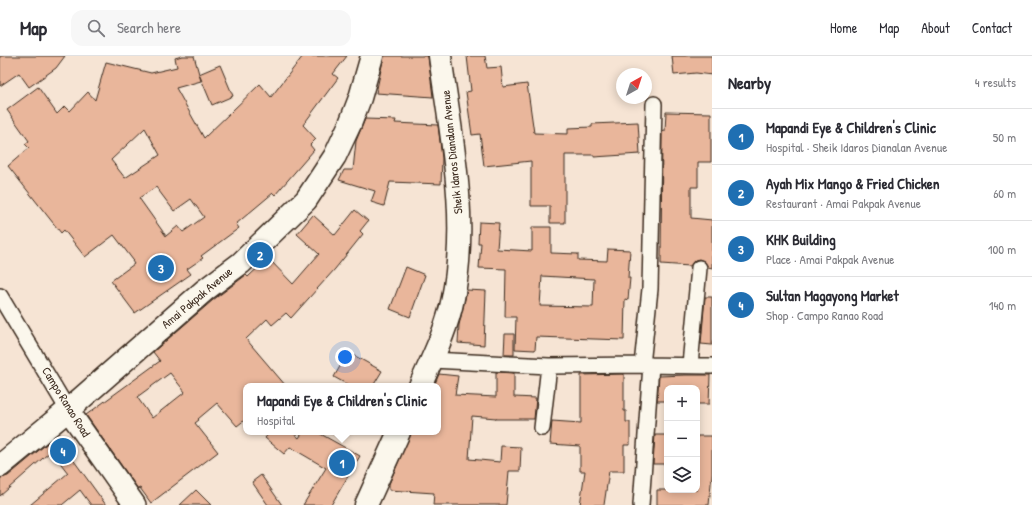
<!DOCTYPE html>
<html lang="en">
<head>
<meta charset="utf-8">
<style>
  :root { --surface:#fff; --page:#f7f7f7; --text:#2b2b33; --muted:#7c7c81; --line:#e1e1e2; --accent:#1f6fb2 }
  body { margin:0; font-family:"Patrick Hand",sans-serif; background:var(--page); color:var(--text) }
  .controls { position:absolute; right:12px; bottom:12px; display:grid; overflow:hidden; border-radius:8px; box-shadow:0 2px 10px #0003 }
  .controls button { width:36px; height:36px; display:grid; place-items:center; padding:0; border:0; border-bottom:1px solid var(--line); background:var(--surface); color:var(--text); font:20px sans-serif }
  .compass { position:absolute; left:616px; top:12px; width:36px; height:36px; border-radius:50%; background:var(--surface); box-shadow:0 2px 10px #0003; rotate:39deg }
  .you { position:absolute; left:345px; top:301px; width:14px; height:14px; margin:-10px; border:3px solid #fff; border-radius:50%; background:#1a73e8; box-shadow:0 0 0 6px #1a73e833 }
  .badge { display:grid; place-items:center; width:26px; height:26px; border-radius:50%; background:var(--accent); color:#fff; font-size:13px; font-weight:700 }
  .pin { position:absolute; translate:-50% -50%; border:2px solid #fff; box-shadow:0 1px 4px #0006 }
  .popup { position:absolute; left:243px; top:327px; width:198px; height:52px; box-sizing:border-box; display:grid; place-content:center; border-radius:8px; background:var(--surface); filter:drop-shadow(0 1px 3px #0005); font-size:13px; white-space:nowrap; color:var(--muted) }
  .popup b { font-size:15px; color:var(--text) }
  .popup::after { content:''; position:absolute; left:50%; top:100%; margin-left:-8px; border:8px solid transparent; border-top-color:var(--surface) }
  .list { margin:0; padding:0; list-style:none }
  h2 { display:flex; justify-content:space-between; align-items:center; height:52px; margin:0; padding:0 16px; font-size:17px }
  h2 small { font-size:13px; font-weight:400; color:var(--muted) }
  .list li { display:grid; grid-template-columns:26px 1fr auto; gap:12px; align-items:center; box-sizing:border-box; height:56px; padding:0 16px; border-top:1px solid var(--line) }
  .list b { display:block; font-size:15px; white-space:nowrap }
  .list p { margin:0; font-size:13px; white-space:nowrap; color:var(--muted) }
  .list em { font-size:13px; font-style:normal; color:var(--muted) }
  .icon { flex:none; width:22px; height:22px; fill:none; stroke:currentColor; stroke-width:2; stroke-linecap:round; stroke-linejoin:round }
  .map { position:relative; flex:none; width:712px; height:449px; overflow:hidden }
  header { display:flex; align-items:center; gap:24px; box-sizing:border-box; height:56px; padding:0 20px; background:var(--surface); border-bottom:1px solid var(--line) }
  header strong { font-size:19px }
  nav { display:flex; gap:22px; margin-inline-start:auto; font-size:14px }
  .search { width:280px; height:36px; background:var(--page); display:flex; align-items:center; gap:10px; box-sizing:border-box; padding:0 14px; border-radius:12px; color:var(--muted); font-size:15px }
  main { display:flex }
  aside { flex:1; background:var(--surface) }
  .map>svg:first-child { display:block }
</style>
</head>
<body>
<header>
<strong>Map</strong>
<div class="search"><svg class="icon" aria-label="search" viewBox="0 0 24 24"><circle cx="10" cy="10" r="6"/><path d="M15 15l6 6"/></svg>Search here</div>
<nav><a>Home</a><a>Map</a><a>About</a><a>Contact</a></nav>
</header>
<main>
<div class="map">
<svg width="712" height="449" viewBox="0 0 712 449">
  <rect width="100%" height="100%" fill="#f6e4d4"/>
  <filter id="ink" filterUnits="userSpaceOnUse"><feTurbulence type="fractalNoise" baseFrequency=".025" numOctaves="2"/><feDisplacementMap in="SourceGraphic" scale="8" xChannelSelector="R" yChannelSelector="G"/><feConvolveMatrix kernelMatrix="1 2 1 2 8 2 1 2 1" color-interpolation-filters="sRGB"/></filter>
  <g filter="url(#ink)">
    <path fill="#e9b69b" stroke="#3b2a1e" fill-rule="evenodd" d="M0 0H65L56 12 29 31 19 17 0 30Z
      M182 0H194L201 25 176 32 204 82 260 28 271 41 303 0H347L333 18 338 22 303 69 316 83 310 89 314 94 275 139 273 137 236 168 239 172 201 200 203 202 187 213 191 218 135 257 111 225 134 208 132 205 133 204 114 179 85 201 64 174 61 177 8 110 29 92 25 88 29 85 7 54 38 31 57 58 65 50 70 55 88 36 95 44 106 6 151 17 177 11 175 2ZM145 72 160 99 125 122 111 104ZM156 131 174 155 191 143 204 161 183 176 178 170 166 180 139 142Z
      M384 0H428L433 41 376 37Z
      M467 0H485L487 12 501 11 503 31 527 28 534 77 568 78V72L592 71V68L638 66 640 98 594 101V99H565V167H550V150H531V105L484 110 480 78 472 79 466 36 471 35Z
      M672 0H712V19L696 17 674 19Z
      M220 9 233 40 212 49 199 18Z
      M666 56 711 57V106H698V131H691V162L712 164V212L708 211 704 205 699 203 695 204 690 210 661 208 662 75H665Z
      M365 63 396 64 395 67 438 69 442 102 441 128 390 126 384 150 371 146 375 135 339 124 344 114H353L356 85Z
      M355 154 368 165 360 175 363 178 335 213 291 262 286 257 272 269 267 263 246 283 286 330H246V363L237 370 217 347 198 363 199 364 195 367 218 396 151 447 140 432 138 433 86 359 160 305 153 296 213 244 246 219 248 221 268 202 293 228 319 198 297 178 313 159 335 179ZM170 317 185 336 152 362 137 341Z
      M479 166 499 167 497 193 532 195V171H551V197L578 198V204L607 205 608 193 630 194 628 222H630L628 244 625 243 624 284 536 281 535 294 515 293 516 261H505L506 213 479 212 481 187H478ZM542 220 594 223 593 251 540 250Z
      M406 211 425 219 410 261 390 253Z
      M467 234 486 235 484 289 458 287 459 269Z
      M705 241H712V289L701 288Z
      M505 278H514V299H504Z
      M348 296 382 315 373 330H350L334 321Z
      M496 316 514 317V341L536 342 534 363H496V362L472 360 469 403 500 406 501 390 521 391 520 415H509L506 449H433L434 437 389 434V428L411 376H438V330H434L439 318 458 320 455 339 496 341Z
      M624 318V355H626V366H630V389H624V415H609L604 449H580L585 415H580V390L550 388 552 365 581 367V319Z
      M686 319H710L709 348H697V332H667V345H657L659 320Z
      M270 376H292L299 382 303 376H317L360 400 331 449H303L326 412 290 391 284 398 265 382Z
      M655 379H667V408H653Z
      M56 380 106 449H91L80 434 62 449H30L68 417 51 395 0 440V422L8 420Z
      M697 380H712V417L709 449H657V434H697Z
      M261 419 282 449H268L252 426Z
      M196 434 211 449H180Z"/>
    <g fill="none" stroke-linecap="round" stroke-linejoin="round">
      <defs>
        <path id="minor" d="M0 240 68 354
          M432 304 549 310 642 309 712 310
          M642 309 650 233 654 48
          M690 309 699 212
          M542 372 549 310
          M641 449 651 309"/>
        <path id="secondary" d="M68 354 135 449"/>
        <path id="primary" d="M420 330C433 301 447 273 453 242 469 162 451 80 440 0
          M366 449 399 376"/>
        <path id="trunk" d="M0 410 68 354 205 234 241 207 306 144 335 100 350 68 360 42 372 0"/>
      </defs>
      <use href="#minor" stroke="#3b2a1e" stroke-width="18"/>
      <use href="#secondary" stroke="#3b2a1e" stroke-width="24"/>
      <use href="#primary" stroke="#3b2a1e" stroke-width="25"/>
      <use href="#trunk" stroke="#3b2a1e" stroke-width="25"/>
      <use href="#minor" stroke="#fbf7ec" stroke-width="15"/>
      <use href="#secondary" stroke="#fbf7ec" stroke-width="21"/>
      <use href="#primary" stroke="#fbf7ec" stroke-width="22"/>
      <use href="#trunk" stroke="#fbf7ec" stroke-width="22"/>
    </g>
  </g>
  <g text-anchor="middle" stroke-width="3" stroke-linejoin="round" paint-order="stroke">
    <g font-size="12" fill="#3b2a1e" stroke="#fbf7ec">
      <text transform="translate(452 96) rotate(-96)" y="4">Sheik Idaros Dianalan Avenue</text>
      <text transform="translate(197 242) rotate(-40)" y="4">Amai Pakpak Avenue</text>
      <text transform="translate(66 346) rotate(58)" y="4">Campo Ranao Road</text>
    </g>
  </g>
</svg>
<div class="controls">
<button>+</button>
<button>−</button>
<button><svg class="icon" aria-label="layers" viewBox="0 0 24 24"><path d="M12 4l9 5-9 5-9-5zM3 14l9 5 9-5"/></svg></button>
</div>
<svg class="compass" viewBox="-18 -18 36 36"><path d="M0-13l5 13h-10z" fill="#e53935"/><path d="M0 13l5-13h-10z" fill="#7c7c81"/></svg>
<div class="you"></div>
<div class="pin badge" style="left:342px;top:407px">1</div>
<div class="popup"><b>Mapandi Eye &amp; Children's Clinic</b>Hospital</div>
<div class="pin badge" style="left:260px;top:199px">2</div>
<div class="pin badge" style="left:161px;top:212px">3</div>
<div class="pin badge" style="left:63px;top:395px">4</div>
</div>
<aside>
<h2>Nearby<small>4 results</small></h2>
<ul class="list">
<li><span class="badge">1</span><div><b>Mapandi Eye &amp; Children's Clinic</b><p>Hospital · Sheik Idaros Dianalan Avenue</p></div><em>50 m</em></li>
<li><span class="badge">2</span><div><b>Ayah Mix Mango &amp; Fried Chicken</b><p>Restaurant · Amai Pakpak Avenue</p></div><em>60 m</em></li>
<li><span class="badge">3</span><div><b>KHK Building</b><p>Place · Amai Pakpak Avenue</p></div><em>100 m</em></li>
<li><span class="badge">4</span><div><b>Sultan Magayong Market</b><p>Shop · Campo Ranao Road</p></div><em>140 m</em></li>
</ul>
</aside>
</main>
</body>
</html>
